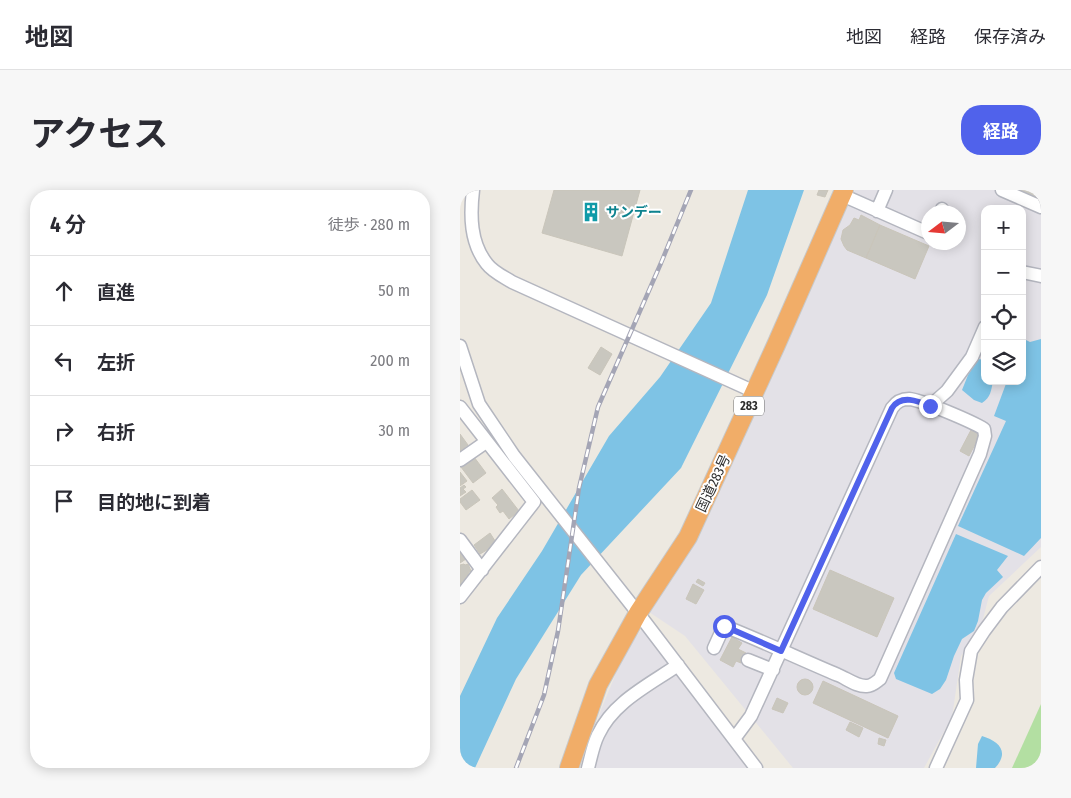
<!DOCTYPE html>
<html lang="ja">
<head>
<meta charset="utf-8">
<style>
  :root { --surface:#fff; --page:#f7f7f7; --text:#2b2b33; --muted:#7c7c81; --line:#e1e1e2; --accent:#5062eb }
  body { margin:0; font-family:"Fira Sans Condensed","Noto Sans JP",sans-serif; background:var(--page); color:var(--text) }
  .controls { position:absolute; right:15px; top:15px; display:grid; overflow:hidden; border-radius:10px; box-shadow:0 2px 12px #0003 }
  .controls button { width:45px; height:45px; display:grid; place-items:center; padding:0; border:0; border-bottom:1px solid var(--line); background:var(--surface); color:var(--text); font:25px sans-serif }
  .compass { position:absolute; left:461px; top:15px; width:45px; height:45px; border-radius:50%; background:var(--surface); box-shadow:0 2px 12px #0003; rotate:254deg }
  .stop { position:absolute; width:15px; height:15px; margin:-11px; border:4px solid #5062eb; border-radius:50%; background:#fff }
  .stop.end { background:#5062eb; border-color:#fff; box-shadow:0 1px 5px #0008 }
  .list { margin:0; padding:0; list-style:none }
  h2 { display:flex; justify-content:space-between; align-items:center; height:65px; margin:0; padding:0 20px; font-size:21px }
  h2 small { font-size:16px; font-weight:400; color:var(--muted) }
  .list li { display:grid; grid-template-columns:32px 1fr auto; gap:15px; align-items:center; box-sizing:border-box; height:70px; padding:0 20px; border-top:1px solid var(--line) }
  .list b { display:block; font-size:19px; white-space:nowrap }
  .list em { font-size:16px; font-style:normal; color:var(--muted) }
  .icon { flex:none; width:28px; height:28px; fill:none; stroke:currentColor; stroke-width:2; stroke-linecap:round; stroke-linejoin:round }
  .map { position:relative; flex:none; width:581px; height:578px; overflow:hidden; border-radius:20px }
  header { display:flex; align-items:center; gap:30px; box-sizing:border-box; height:70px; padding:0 25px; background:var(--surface); border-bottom:1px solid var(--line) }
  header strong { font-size:24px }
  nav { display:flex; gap:28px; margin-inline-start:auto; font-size:18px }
  .intro { display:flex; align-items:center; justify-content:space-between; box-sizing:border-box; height:120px; padding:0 30px }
  h1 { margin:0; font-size:35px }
  .button { padding:12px 22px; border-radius:20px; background:var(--accent); color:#fff; font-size:18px; font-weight:700 }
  main { display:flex; gap:30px; padding:0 30px }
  aside { flex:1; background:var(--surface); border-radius:20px; box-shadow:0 2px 12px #0003 }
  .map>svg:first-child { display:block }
</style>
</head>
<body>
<header>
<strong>地図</strong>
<nav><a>地図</a><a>経路</a><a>保存済み</a></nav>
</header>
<div class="intro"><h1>アクセス</h1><a class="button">経路</a></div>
<main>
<aside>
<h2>4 分<small>徒歩 · 280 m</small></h2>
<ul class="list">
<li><svg class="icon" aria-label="ahead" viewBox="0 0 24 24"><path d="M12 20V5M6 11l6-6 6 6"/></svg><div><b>直進</b></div><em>50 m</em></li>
<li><svg class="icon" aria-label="left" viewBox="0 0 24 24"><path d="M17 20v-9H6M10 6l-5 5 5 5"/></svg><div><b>左折</b></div><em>200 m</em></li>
<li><svg class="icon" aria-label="right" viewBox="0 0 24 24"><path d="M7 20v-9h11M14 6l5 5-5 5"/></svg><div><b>右折</b></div><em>30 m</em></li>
<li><svg class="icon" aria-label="arrive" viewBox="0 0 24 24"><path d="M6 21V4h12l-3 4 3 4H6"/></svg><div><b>目的地に到着</b></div></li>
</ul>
</aside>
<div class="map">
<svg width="581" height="578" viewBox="0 0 581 578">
  <rect width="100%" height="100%" fill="#ede9e1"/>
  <path fill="#e3e1e7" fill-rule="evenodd" d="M395 0H581V357L529 406 520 440 501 466 492 527 464 578H333L225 446 189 422 232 357ZM525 19H562V191H525ZM468 22H498V52H468Z
    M182 439 287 578H122L141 520 165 461Z"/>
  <path fill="#b3dfa2" d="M581 514V578H552Z"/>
  <path fill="#7ec3e5" d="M288 0H344L307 105 221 278 121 385 56 489 15 578H0V506L37 428 82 361 149 246 200 187 251 113Z
    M564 149 570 152 581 149V348L564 366 498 336 546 231 534 226 547 191H562V154Z
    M518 169 525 170V191H533C531 201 531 207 522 213L514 210 502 200 508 185Z
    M496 344 548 366 537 380 543 387 526 403 522 410 518 431 514 441 502 449 494 466 486 490 480 499 472 504 436 489 434 483Z
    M522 546C539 551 550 562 535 578H516L518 554Z"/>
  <path fill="#c9c7bf" stroke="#c9c5ba" d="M94 0H180L162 66 82 43Z
    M359 0H368L365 7 357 5Z
    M551 0H581V12Z
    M401 25 420 35 406 68 387 60 384 56 381 49 383 40 390 35 394 28 399 30Z
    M420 35 469 56 455 89 406 68Z
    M141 157 152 164 140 185 128 178Z
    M511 240 520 245 509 266 500 261Z
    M0 244 8 255 0 261Z
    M14 267 26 283 13 293 1 277Z
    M0 282 7 291 0 296Z
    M4 295 6 297 3 299 6 302 0 306V298Z
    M42 299 59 321 49 329 43 321 40 323 36 317 38 315 32 308Z
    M12 300 20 310 6 320 0 312V309Z
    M30 343 37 354 20 364 14 355Z
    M1 360 6 369 0 373V361Z
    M4 374 5 375 8 374 11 381 8 383 9 385 5 387 6 389 2 391 3 394 0 397V375Z
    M370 380 434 408 417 447 353 419Z
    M238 389 245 393 243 396 236 392Z
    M233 394 244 400 236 414 226 409Z
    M272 447 282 453 278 459 286 463 281 473 276 471 273 477 260 470Z
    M337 497a8 8 0 1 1 16 0a8 8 0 1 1-16 0Z
    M363 491 438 526 428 548 353 513Z
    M317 508 328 513 323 523 312 519Z
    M390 532 403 538 399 547 386 540Z
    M419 548 426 550 424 556 418 554Z"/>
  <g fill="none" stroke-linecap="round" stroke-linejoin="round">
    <defs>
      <path id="minor" d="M13 0C10 25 10 53 27 74 33 82 44 87 52 92L295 202
        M542 0 581 17
        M382 5 468 43
        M417 21 426 0
        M481 22 482 19
        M562 82 581 86
        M0 156 19 214 54 266 178 423 296 578
        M470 216 487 201 512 167 525 137
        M0 217 74 312 0 407
        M0 270 26 252
        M0 350 22 380
        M254 458 264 436C302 451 340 469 378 485 386 488 397 497 407 496 412 496 416 492 420 489L520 264 525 246 524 239C513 232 462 210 449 209 442 209 437 211 432 218L291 526 274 549
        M288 470 313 480
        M128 578C131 567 133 555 138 545 153 512 189 495 218 475
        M476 578 507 510 506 490 511 461 524 441 542 417 581 377"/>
      <path id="highway" d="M109 578 138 495 178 423 228 347 316 155 384 0"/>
    </defs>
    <use href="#minor" stroke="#b4b6bf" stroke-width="15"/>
    <use href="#highway" stroke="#c8c8c8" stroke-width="20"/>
    <use href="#minor" stroke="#fff" stroke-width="12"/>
    <use href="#highway" stroke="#f1ad68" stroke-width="18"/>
    <defs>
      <path id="rail" d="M56 578 84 505 98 441 119 298 138 217 201 73 231 0"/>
    </defs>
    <use href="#rail" stroke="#a4a5b5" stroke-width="4.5"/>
    <use href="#rail" stroke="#fff" stroke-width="2.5" stroke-dasharray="8" stroke-linecap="butt"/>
  </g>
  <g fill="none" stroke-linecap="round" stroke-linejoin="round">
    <path stroke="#5062eb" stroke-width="6" d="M264 436 321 461 432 218C441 204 458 211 470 216"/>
  </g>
  <defs>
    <symbol id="building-bare" viewBox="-9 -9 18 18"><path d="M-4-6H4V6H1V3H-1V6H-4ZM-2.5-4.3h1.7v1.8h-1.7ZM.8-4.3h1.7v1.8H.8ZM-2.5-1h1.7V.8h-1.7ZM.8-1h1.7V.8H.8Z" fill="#0f9aa8" stroke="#fff" stroke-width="2.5" paint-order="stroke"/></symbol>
  </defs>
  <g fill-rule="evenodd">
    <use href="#building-bare" x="117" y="8" width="28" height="28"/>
  </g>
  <g text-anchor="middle" stroke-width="4" stroke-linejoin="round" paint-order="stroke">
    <rect fill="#fff" stroke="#6c6c6c" stroke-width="1" x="274" y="206.5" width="30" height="19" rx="4"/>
    <g font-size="12" font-weight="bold" fill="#2d2d2d">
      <text x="289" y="220">283</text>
    </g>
    <g font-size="14" font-weight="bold" fill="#0d838f" stroke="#fff" text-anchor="start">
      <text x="146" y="27">サンデー</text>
    </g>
    <g font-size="14" fill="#2d2d2d" stroke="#fff">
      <text transform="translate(253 293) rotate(-65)" y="5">国道283号</text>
    </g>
  </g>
</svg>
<div class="controls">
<button>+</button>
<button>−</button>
<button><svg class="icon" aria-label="locate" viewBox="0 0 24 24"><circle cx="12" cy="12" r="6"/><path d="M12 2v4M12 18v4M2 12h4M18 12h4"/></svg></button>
<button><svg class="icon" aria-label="layers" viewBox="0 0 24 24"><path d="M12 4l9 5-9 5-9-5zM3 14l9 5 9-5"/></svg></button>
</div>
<svg class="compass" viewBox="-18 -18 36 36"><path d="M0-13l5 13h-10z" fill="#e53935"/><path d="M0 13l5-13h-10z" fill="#7c7c81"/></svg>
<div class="stop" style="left:264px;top:436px"></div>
<div class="stop end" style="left:470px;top:216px"></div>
</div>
</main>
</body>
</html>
